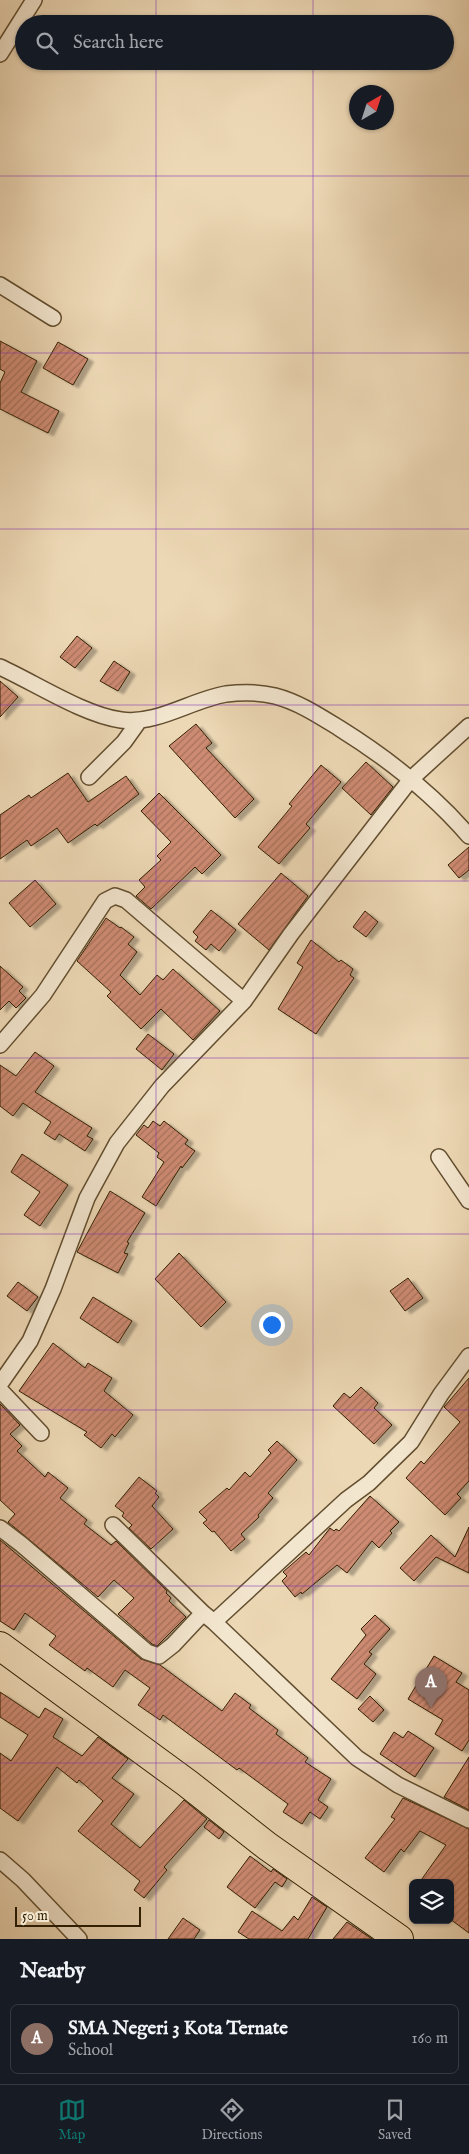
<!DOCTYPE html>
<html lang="en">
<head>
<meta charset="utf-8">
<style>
  :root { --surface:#171b24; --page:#20242c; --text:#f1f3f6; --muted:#9ea1a6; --line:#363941; --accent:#0f766e }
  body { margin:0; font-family:"IM FELL English",serif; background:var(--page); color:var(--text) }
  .controls { position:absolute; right:15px; bottom:15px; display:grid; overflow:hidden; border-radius:8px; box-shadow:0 1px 4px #0004 }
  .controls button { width:45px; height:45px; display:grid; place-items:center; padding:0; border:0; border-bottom:1px solid var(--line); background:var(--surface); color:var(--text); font:25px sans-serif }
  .compass { position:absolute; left:349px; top:85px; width:45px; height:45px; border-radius:50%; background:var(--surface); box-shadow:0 1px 4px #0004; rotate:39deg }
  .scale { position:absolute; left:15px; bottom:12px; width:126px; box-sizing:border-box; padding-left:5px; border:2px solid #332002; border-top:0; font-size:14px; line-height:18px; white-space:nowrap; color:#332002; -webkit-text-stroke:4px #f3e6cf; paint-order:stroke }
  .you { position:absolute; left:271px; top:1324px; width:18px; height:18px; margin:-12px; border:4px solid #fff; border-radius:50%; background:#1a73e8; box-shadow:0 0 0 8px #1a73e833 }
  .badge { display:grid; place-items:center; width:32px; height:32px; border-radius:50%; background:var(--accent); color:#fff; font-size:16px; font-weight:700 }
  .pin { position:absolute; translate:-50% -41px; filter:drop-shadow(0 1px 2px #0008) }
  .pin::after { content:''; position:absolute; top:26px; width:18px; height:15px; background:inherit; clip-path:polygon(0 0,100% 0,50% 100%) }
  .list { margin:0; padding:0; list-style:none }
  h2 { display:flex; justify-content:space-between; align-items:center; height:65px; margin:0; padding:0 20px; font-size:21px }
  h2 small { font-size:16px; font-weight:400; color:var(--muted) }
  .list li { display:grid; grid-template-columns:32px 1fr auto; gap:15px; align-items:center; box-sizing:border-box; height:70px; margin:0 10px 10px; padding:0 10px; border:1px solid var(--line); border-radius:8px }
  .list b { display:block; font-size:19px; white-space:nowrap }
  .list p { margin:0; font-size:16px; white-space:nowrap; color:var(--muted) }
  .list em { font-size:16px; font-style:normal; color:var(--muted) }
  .icon { flex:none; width:28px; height:28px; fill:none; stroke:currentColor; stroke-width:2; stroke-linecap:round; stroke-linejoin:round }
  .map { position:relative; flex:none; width:469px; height:1939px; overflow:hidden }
  .search { position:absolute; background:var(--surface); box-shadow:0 1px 4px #0004; left:15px; right:15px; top:15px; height:55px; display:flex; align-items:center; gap:12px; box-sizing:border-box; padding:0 18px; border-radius:28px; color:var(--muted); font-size:19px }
  .sheet { height:145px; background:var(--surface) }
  nav { display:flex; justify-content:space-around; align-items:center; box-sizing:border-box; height:70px; border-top:1px solid var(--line); background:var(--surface); font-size:14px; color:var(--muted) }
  nav a { display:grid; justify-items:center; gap:2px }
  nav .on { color:var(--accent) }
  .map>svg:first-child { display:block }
</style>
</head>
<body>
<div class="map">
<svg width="469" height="1939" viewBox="0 0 469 1939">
  <defs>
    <pattern id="building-hatch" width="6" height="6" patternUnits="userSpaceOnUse" patternTransform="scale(1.25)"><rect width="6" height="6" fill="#ce8b73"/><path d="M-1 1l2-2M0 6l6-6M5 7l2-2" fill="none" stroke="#a8715c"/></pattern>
    <filter id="shadow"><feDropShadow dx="5.5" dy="3" stdDeviation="1" flood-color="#0004"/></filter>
  </defs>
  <rect width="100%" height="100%" fill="#edd8b5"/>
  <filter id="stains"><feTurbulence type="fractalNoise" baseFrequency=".004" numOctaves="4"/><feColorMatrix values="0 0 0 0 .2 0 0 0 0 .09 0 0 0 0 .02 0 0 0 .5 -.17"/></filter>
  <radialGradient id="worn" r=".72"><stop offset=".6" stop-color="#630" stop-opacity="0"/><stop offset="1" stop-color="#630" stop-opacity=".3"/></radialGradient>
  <path fill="url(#building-hatch)" stroke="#332002" filter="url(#shadow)" d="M0 341 37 361 21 392 59 411 48 433 0 409V383L5 372 0 369Z
    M58 342 88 359 73 385 43 368Z
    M77 636 92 648 75 668 60 657Z
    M114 661 130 672 118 691 100 681Z
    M0 681 18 697 0 717Z
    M196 724 212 743 206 748 254 799 235 818 169 746Z
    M366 762 393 787 371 815 342 788Z
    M321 765 341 782 306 824 310 828 279 864 258 847 292 806 289 804Z
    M68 773 88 802 126 776 139 794 97 826 95 824 68 843 57 828 31 846 27 840 0 859V815L29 795 31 798Z
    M159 793 221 855 202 874 195 867 151 909 136 896 145 887 139 880 161 860 157 856 171 842 141 811Z
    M469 847V870L459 878 448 865Z
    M281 873 308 896 269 950 238 924Z
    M35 880 56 904 30 927 9 903Z
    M211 910 236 930 219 951 211 944 206 950 195 941 198 937 193 932Z
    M365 911 378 922 366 937 353 927Z
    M106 918 120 928 121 927 134 937 128 944 137 952 120 975 140 995 157 975 163 980 173 969 220 1011 193 1040 161 1009 141 1029 107 996 111 992 77 961Z
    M311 940 339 962 341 960 353 969 350 975 354 978 316 1034 278 1009 303 967 297 963Z
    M0 966 23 987 19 991 26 998 16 1008 9 1001 0 1010Z
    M148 1034 174 1054 162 1070 136 1049Z
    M35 1052 54 1066 35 1092 92 1128 87 1136 93 1139 85 1151 59 1134 55 1140 44 1133 51 1122 23 1103 13 1116 0 1106V1065L16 1076Z
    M153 1121 160 1126 164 1121 188 1140 185 1144 195 1151 182 1168 181 1166 156 1206 142 1197 164 1162 157 1157 159 1153 136 1135 144 1125 148 1128Z
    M22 1154 68 1185 40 1226 24 1215 40 1192 11 1172Z
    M110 1191 145 1213 127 1242 129 1243 124 1253 128 1254 118 1273 77 1252Z
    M179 1253 226 1302 201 1327 155 1279Z
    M408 1278 423 1298 405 1311 390 1291Z
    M18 1282 38 1297 27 1311 7 1296Z
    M93 1297 132 1321 118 1343 80 1318Z
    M53 1343 85 1368 88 1363 112 1378 104 1391 133 1415 115 1437 112 1434 101 1448 84 1435 87 1432 19 1391Z
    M469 1378V1481L457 1494 461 1498 445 1515 406 1478 421 1461 424 1464 460 1422 444 1407Z
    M361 1387 378 1403 374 1408 392 1425 374 1444 333 1406 344 1393 350 1398Z
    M0 1404 20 1425 10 1434 22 1446 17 1451 45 1477 48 1472 68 1488 60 1498 87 1520 84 1524 111 1545 116 1541 167 1591 166 1593 171 1598 169 1601 186 1617 157 1646 152 1644 118 1614 134 1598 114 1580 98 1597 8 1522 15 1514 0 1500Z
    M277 1441 297 1460 268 1493 273 1498 258 1515 259 1517 241 1534 245 1539 231 1551 214 1531 212 1532 203 1523 207 1520 199 1512 227 1488 229 1490 245 1472 250 1477 271 1453 268 1450Z
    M139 1477 157 1491 155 1493 159 1497 152 1506 173 1529 151 1549 129 1528 132 1525 122 1516 124 1513 115 1506Z
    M370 1496 399 1522 390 1531 392 1533 379 1548 372 1541 347 1573 337 1565 302 1594 301 1592 295 1597 282 1581 287 1576 283 1572 306 1552 309 1555 330 1528 334 1531 336 1529 339 1531Z
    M469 1527V1573L436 1557 414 1581 400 1568 431 1535 455 1557Z
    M0 1540 141 1659 160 1665 222 1711 235 1693 251 1705 249 1708 278 1730 276 1734 308 1758 305 1762 331 1779 318 1800 328 1807 320 1819 310 1812 302 1824 283 1812 288 1804 239 1768 237 1770 163 1715 160 1720 138 1705 150 1688 125 1670 113 1687 87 1668 85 1671 49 1645 56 1636 25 1613 14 1630 0 1621Z
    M375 1615 390 1629 369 1652 372 1654 364 1664 376 1674 357 1699 331 1679 366 1635 361 1629Z
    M434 1656 462 1673 456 1682 469 1690V1740L462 1751 435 1734 443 1720 408 1699Z
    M0 1692 39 1718 45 1708 63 1719 53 1737 82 1756 98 1737 128 1759 112 1778 134 1794 111 1824 140 1848 184 1800 207 1819 164 1867 167 1870 144 1898 134 1890 140 1881 78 1831 103 1801 79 1780 77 1783 57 1767 18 1821 0 1808V1753L11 1761 28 1735 0 1717Z
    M370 1696 384 1710 373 1722 358 1709Z
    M408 1731 434 1748 415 1777 380 1754 394 1732 403 1738Z
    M469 1757V1810L444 1797Z
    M403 1798 469 1829V1933L450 1919V1883H419L446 1845 420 1831 404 1852 401 1849 384 1872 365 1858 395 1819 391 1817Z
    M209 1820 224 1832 219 1839 204 1827Z
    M250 1856 271 1872 273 1869 287 1879 282 1887 275 1882 255 1908 227 1887Z
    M312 1897 327 1907 308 1939H249L238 1932 252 1911 282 1931 294 1916 298 1920Z
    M183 1918 200 1930 194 1939H168Z
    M347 1922 372 1939H333Z"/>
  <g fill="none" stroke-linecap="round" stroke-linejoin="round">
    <defs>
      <path id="street" d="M0 54 34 0
        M0 285 53 318
        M0 667C35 683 84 715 121 720 157 725 191 700 226 694 243 692 259 692 275 696 298 702 318 715 339 728 387 758 432 793 469 836
        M89 777 124 742 139 721
        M0 1045 43 995 105 901 115 896 126 900 244 1001
        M439 1157 469 1201
        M0 1384 30 1341 53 1289 87 1198 117 1143 162 1086 244 1001 291 934 411 779 469 726
        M0 1390 41 1433
        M113 1525 203 1613
        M0 1528 21 1544 147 1652 159 1656 173 1645 203 1613 214 1622 346 1500 369 1483 411 1442 441 1394 469 1356
        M214 1622 357 1758 398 1785 469 1820
        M0 1860 23 1880 79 1939"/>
      <path id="highway" d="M0 1646 187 1783 267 1846 399 1939"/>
    </defs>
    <use href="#street" stroke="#624e2f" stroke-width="18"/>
    <use href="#highway" stroke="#332002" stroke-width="30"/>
    <use href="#street" stroke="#f3e6cf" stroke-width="15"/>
    <use href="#highway" stroke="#edd8b5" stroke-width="28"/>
  </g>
  <path fill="none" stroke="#7b2cbf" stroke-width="1" stroke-opacity="0.55" d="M156 0V24M313 0V24M156 61V1939M313 61V1939M0 176H469M0 353H469M0 529H469M0 705H469M0 881H469M0 1058H469M0 1234H469M0 1410H469M0 1586H469M0 1763H469"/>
  <rect width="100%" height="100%" filter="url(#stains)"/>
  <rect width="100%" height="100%" fill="url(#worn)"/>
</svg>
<div class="controls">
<button><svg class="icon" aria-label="layers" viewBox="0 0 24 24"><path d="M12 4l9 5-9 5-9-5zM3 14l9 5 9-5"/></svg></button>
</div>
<svg class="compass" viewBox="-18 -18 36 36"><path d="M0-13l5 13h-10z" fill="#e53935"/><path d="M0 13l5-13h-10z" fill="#9ea1a6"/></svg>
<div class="scale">50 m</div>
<div class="you"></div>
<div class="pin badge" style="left:431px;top:1708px;background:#8d6e63">A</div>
<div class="search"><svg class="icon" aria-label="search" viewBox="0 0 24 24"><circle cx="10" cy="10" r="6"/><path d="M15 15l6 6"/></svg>Search here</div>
</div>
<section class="sheet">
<h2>Nearby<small></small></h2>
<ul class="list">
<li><span class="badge" style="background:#8d6e63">A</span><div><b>SMA Negeri 3 Kota Ternate</b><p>School</p></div><em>160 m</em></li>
</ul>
</section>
<nav>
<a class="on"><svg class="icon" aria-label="map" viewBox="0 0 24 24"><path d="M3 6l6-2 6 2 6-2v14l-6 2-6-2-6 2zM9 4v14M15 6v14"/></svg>Map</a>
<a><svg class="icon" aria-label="directions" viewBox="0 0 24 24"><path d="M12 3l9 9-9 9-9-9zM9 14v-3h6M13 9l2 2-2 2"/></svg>Directions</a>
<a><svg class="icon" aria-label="saved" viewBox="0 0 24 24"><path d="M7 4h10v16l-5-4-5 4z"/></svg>Saved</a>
</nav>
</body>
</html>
